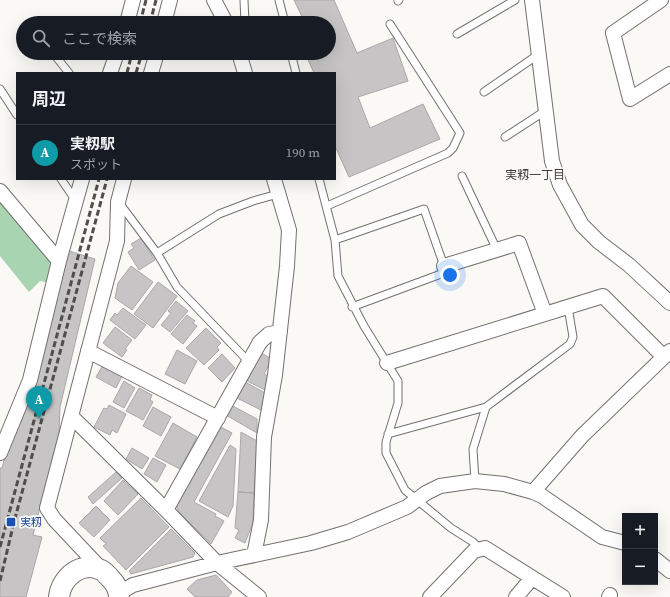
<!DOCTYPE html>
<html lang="ja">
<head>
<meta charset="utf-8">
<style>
  :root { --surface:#171b24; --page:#242831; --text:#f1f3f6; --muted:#9ea1a6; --line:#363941; --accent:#8c9099 }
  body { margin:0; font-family:"Source Serif 4","Noto Sans JP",serif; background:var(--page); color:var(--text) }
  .controls { position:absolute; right:12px; bottom:12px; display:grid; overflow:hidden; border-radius:0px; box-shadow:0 4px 16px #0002 }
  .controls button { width:36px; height:36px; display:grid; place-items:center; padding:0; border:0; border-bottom:1px solid var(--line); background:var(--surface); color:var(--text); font:20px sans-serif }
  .you { position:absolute; left:450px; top:275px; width:14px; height:14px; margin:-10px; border:3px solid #fff; border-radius:50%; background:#1a73e8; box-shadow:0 0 0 6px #1a73e833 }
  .badge { display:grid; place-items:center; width:26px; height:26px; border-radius:50%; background:var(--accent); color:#fff; font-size:13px; font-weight:700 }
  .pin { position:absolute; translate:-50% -33px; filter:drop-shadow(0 1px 2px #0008) }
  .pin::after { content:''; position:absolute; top:21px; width:14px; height:12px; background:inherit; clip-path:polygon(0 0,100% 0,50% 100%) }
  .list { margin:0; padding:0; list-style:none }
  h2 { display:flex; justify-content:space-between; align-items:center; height:52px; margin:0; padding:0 16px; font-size:17px }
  h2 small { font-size:13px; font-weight:400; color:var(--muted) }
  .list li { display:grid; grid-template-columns:26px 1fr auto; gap:12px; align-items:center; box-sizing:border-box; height:56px; padding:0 16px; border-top:1px solid var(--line) }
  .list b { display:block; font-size:15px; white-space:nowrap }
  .list p { margin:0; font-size:13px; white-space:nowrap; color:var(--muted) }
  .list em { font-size:13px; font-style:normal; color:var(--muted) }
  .icon { flex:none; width:22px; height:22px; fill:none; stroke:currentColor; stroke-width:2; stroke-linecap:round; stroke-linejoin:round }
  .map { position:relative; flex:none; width:670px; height:597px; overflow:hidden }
  .search { position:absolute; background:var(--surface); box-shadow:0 4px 16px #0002; left:16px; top:16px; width:320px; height:44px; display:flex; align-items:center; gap:10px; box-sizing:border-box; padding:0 14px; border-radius:22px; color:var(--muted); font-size:15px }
  .panel { position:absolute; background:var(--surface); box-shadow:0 4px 16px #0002; left:16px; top:72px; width:320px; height:108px; border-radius:0px }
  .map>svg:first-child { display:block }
</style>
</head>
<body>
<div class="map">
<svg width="670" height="597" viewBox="0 0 670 597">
  <rect width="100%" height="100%" fill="#fbf9f6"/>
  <path fill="#a8d4b1" d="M0 197 55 262 50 283 40 281 29 292 0 256Z"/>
  <path fill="#c7c4c6" stroke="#aba7a9" d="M294 0H334L357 53 393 38 408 81 358 97 370 128 423 104 440 139 349 177 335 146V73H314L305 53H329V23H305Z
    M141 238 155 260 139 270 128 252 134 248 131 244Z
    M69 251 95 259 60 407 59 433 33 535 42 537 26 597H0V468H2L12 431 31 391Z
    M131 266 153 282 132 310 115 298 118 283Z
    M158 282 177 296 153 328 134 314Z
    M176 301 188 311 170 332 161 325 171 313 168 311Z
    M123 308 146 325 135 339 110 320 115 313 117 315Z
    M187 315 195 321 193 323 197 326 183 344 171 334Z
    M115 327 132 340 125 349 127 350 122 357 103 343Z
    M206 328 221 343 217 347 219 350 204 365 186 348Z
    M177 350 197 361 185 384 165 374Z
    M261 353 272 359 264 374 270 377 265 390 247 381Z
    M222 354 235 368 222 382 208 368Z
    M103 365 122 376 116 388 96 377Z
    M124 381 135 388 124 408 113 402Z
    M245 382 269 395 261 410 237 398Z
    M139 388 152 395 150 400 153 402 143 420 126 411Z
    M109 405 126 414 117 433 112 430 110 435 94 427 104 408 107 409Z
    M231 405 257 419V433L226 415Z
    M153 407 171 417 161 436 143 426Z
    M173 423 197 437 180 469 155 456Z
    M219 426 232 433 194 502 216 514 215 516 224 521 211 544 178 511 176 503Z
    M241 432 257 441 254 493 238 492Z
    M230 445 236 449 233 506 228 517 199 501Z
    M132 448 149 458 142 469 126 459Z
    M153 458 166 465 157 482 144 474Z
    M116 472 122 478 93 504 88 497Z
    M123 480 138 494 118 515 104 501Z
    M238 492 254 493 253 523 245 543 235 538 239 530 235 528Z
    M141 498 169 527 126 570 103 546 106 544 100 538Z
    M96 506 110 520 94 537 79 523Z
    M171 529 195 553 193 557 131 574 129 571Z
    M216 575 232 592 228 597H195L187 589 197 580Z"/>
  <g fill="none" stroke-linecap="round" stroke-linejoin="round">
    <defs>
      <path id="lane" d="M244 0 245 23
        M279 0 285 23
        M398 1 399 0
        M457 34 515 0
        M53 53 69 73
        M291 53 296 73
        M0 89 17 115
        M484 92 539 54
        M505 137 545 111
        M462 176 497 250
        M61 179 76 201
        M319 179 335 240 338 276 364 326 398 381V403L386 442V453L405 490 451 528 473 542 480 549
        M120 204 157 253 177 287 248 361
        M327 206 448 153 453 148 460 133 390 24
        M335 240 424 209 444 266 441 274 352 307
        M157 253 219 214 253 201 278 194
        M388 434 486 407
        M475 481 473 449 486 407 570 344 573 337 568 307"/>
      <path id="street" d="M214 0 226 23
        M532 0 552 161 560 185 582 225 599 242 629 265 670 303
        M661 0 613 33 630 99 670 74
        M127 23 133 0
        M164 23 170 0
        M239 53 245 73
        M110 73 117 53
        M151 73 157 53
        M0 191 59 261
        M444 266 519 243 545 314
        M88 351 218 418
        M387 363 603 296 664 357
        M72 417 166 510 217 563 259 597
        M0 453 30 380 59 261 82 179
        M533 492 542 496 602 537 625 543
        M166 510 260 342 269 334 280 332
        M254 555 261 520 264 437 275 375 287 266 289 230 274 179
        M655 559 670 571
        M102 570 54 519 47 508 117 241 118 202 124 179
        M119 593 133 585 217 563 311 543 348 532 407 507 426 493 440 486 475 481 504 484 533 492 582 436 670 351
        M430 597 474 551 485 548 563 597
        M516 597 532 578
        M609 597 610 595"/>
      <path id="secondary" d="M59 597C61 578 81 560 101 570 104 571 107 575 110 578 115 583 119 589 119 597"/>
    </defs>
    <use href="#lane" stroke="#73716e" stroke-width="9"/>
    <use href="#street" stroke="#73716e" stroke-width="16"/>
    <use href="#secondary" stroke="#73716e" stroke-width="22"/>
    <use href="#lane" stroke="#fff" stroke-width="7"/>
    <use href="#street" stroke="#fff" stroke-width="14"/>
    <use href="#secondary" stroke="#fff" stroke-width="20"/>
    <path stroke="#4f4e4d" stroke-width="3" stroke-dasharray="6 3" stroke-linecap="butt" d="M140 23 146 0
      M150 23 156 0
      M127 73 132 53
      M136 73 142 53
      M0 547 99 179
      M0 581 14 522 107 179"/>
  </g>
  <rect fill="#1a4fb4" stroke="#fbf9f6" stroke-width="1.5" x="6" y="517" width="10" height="10" rx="2"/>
  <g text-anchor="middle" stroke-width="3.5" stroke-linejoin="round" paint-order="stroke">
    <g font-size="11" fill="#164399" stroke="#fbf9f6" text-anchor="start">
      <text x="20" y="526">実籾</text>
    </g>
    <g font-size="12" fill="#3f3d3b" stroke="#fbf9f6">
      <text x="535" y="179">実籾一丁目</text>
    </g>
  </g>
</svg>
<div class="controls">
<button>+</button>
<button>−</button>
</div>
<div class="you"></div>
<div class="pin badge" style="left:39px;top:419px;background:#0f9aa8">A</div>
<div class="search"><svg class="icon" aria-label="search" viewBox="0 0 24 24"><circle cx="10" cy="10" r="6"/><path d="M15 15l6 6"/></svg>ここで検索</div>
<section class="panel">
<h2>周辺<small></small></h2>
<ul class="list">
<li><span class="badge" style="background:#0f9aa8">A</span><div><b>実籾駅</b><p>スポット</p></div><em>190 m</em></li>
</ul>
</section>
</div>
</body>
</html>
